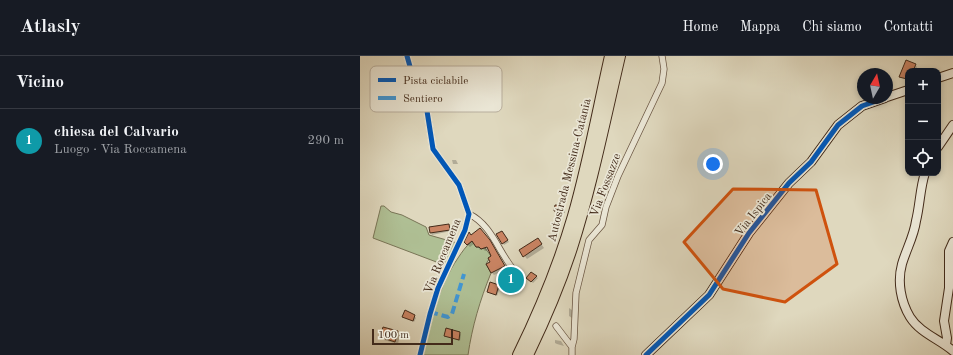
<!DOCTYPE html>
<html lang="it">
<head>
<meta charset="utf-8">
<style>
  :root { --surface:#171b24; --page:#20242c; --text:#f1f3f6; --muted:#9ea1a6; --line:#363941; --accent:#c59692 }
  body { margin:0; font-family:"Old Standard TT",serif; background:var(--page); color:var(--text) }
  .controls { position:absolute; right:12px; top:12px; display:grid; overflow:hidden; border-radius:8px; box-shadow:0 2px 6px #0003 }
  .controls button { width:36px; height:36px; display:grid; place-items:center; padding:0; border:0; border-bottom:1px solid var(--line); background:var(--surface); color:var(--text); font:20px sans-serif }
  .compass { position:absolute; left:497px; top:12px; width:36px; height:36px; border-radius:50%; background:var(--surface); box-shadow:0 2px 6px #0003; rotate:9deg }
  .scale { position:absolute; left:12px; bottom:10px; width:81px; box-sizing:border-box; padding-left:4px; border:2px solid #432b1a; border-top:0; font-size:11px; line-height:14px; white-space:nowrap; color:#432b1a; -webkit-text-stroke:3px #eae6d5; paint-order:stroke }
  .you { position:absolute; left:353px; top:108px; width:14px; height:14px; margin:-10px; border:3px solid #fff; border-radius:50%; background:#1a73e8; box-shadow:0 0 0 6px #1a73e833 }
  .badge { display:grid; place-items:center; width:26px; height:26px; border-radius:50%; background:var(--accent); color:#fff; font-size:13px; font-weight:700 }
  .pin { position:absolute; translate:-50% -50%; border:2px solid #fff; box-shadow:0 1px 4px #0006 }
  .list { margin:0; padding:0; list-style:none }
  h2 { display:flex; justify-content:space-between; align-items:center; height:52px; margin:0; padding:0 16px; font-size:17px }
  h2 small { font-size:13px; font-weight:400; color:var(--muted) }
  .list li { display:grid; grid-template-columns:26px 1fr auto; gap:12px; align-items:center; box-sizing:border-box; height:64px; padding:0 16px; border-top:1px solid var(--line) }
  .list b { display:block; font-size:15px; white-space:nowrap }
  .list p { margin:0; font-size:13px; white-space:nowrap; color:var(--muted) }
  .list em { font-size:13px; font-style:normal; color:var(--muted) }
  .icon { flex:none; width:22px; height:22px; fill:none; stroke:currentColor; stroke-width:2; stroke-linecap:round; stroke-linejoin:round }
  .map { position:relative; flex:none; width:593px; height:299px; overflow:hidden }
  header { display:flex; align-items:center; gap:24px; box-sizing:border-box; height:56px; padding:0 20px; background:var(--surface); border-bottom:1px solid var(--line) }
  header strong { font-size:19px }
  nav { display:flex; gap:22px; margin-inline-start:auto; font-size:14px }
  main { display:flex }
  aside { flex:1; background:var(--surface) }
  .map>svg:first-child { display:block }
</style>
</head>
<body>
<header>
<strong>Atlasly</strong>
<nav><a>Home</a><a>Mappa</a><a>Chi siamo</a><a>Contatti</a></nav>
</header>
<main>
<aside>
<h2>Vicino<small></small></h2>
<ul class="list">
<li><span class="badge" style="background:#0f9aa8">1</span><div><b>chiesa del Calvario</b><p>Luogo · Via Roccamena</p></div><em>290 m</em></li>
</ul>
</aside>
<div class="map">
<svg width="593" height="299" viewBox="0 0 593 299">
  <rect width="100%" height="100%" fill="#dfd8be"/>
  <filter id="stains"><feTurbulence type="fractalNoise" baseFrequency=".005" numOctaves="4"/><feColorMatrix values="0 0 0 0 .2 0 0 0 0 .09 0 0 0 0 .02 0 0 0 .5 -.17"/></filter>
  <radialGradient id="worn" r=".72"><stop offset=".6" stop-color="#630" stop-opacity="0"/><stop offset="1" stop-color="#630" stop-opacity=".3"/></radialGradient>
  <path fill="#afbf94" stroke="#797557" d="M21 150H24L31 156 42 159 66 171 69 179 97 187 87 210 13 182Z
    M112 185 116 191H119L121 193 125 192 131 200 126 208 131 217C120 244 112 271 108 299H63C71 265 78 231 98 202 102 196 106 190 112 185Z"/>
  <path fill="#0003" d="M555 9 557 11 555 15H548V24L541 20Z
    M92 104H96L98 108H93Z
    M204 151 205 153V157L197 156 195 154Z
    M89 169 91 175 72 179 71 177 70 172Z
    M143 177 149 186 144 189 143 187Z
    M111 180 132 188 147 213 134 219 132 217 131 206 133 200 129 194 125 195 123 193 120 194 115 187 110 191 105 186Z
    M180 186 184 192 167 203 161 195Z
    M172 217 178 222 173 227 168 222Z
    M151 220 160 228 154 233 146 226Z
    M138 230 140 231 137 240 128 236Z
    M209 252 212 254V262L209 260Z
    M54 260 56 262 54 266 44 261Z
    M38 276 40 279 38 288 24 284 21 281Z
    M100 277 101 279 100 285 85 279Z
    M195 284 201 285 204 290 197 288 195 287Z"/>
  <path fill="#ca8463" stroke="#432b1a" d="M546 4 556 8 553 15H548L547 23 539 21Z
    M195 149 204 150 203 156 194 155Z
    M89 168 90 174 70 177 69 171Z
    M120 172 130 184 145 210 131 217 126 208 130 206 128 202 131 200 127 191 121 193 119 191H116L112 185 107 189 104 186 109 176 111 179Z
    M142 175 148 184 142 188 136 178Z
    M178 182 182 188 163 201 159 194Z
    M171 216 177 220 171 226 166 222Z
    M151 218 157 223 150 230 145 226Z
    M130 226 139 229 136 239 127 236Z
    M45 254 55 259 53 265 42 261Z
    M23 271 38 275 35 286 20 281Z
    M86 272 100 276 99 284 84 280Z"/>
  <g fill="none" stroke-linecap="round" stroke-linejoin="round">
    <defs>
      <path id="street" d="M47 0 53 21 67 55 73 93 99 129 109 158 105 174 78 232 70 258 60 299
        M109 158C134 170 140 202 159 220
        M196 270 212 291V299
        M212 291 214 283 216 237 229 184 242 169 246 151 258 120 302 27 304 13 302 0"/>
      <path id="secondary" d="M578 22 593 17
        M527 41 548 34
        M578 91 593 69
        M565 117C560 132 560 149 556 165 554 180 546 194 542 208 537 226 541 246 550 261 560 277 579 283 593 295
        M586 289 587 282 584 265 589 232V195L593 186
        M286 299 349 239 389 177 429 127 451 106 478 69 502 50 525 42"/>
      <path id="highway" d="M158 299C180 254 199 208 213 160 228 108 238 53 250 0
        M168 299C185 264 200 229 212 192 232 129 245 64 260 0"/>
    </defs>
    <use href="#street" stroke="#6a5643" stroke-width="7"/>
    <use href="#secondary" stroke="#432b1a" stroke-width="10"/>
    <use href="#highway" stroke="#432b1a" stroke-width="12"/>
    <use href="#street" stroke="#eae6d5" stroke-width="5.5"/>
    <use href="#secondary" stroke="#eae6d5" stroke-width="8"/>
    <use href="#highway" stroke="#dfd8be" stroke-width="10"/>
    <path stroke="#4096d4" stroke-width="4" stroke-dasharray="8 4" stroke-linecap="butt" d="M70 256 88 261 92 258 104 218"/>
    <defs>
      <path id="cycleway" d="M47 0 53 21 67 55 73 93 99 129 109 158 105 174 78 232 70 258 60 299
        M286 299 349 239 389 177 429 127 451 106 478 69 502 50 525 42"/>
    </defs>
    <use href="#cycleway" stroke="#eae6d5" stroke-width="8"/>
    <use href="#cycleway" stroke="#0057b8" stroke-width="5"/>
  </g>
  <path fill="#cf520e" fill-opacity="0.2" stroke="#cf520e" stroke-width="3" stroke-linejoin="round" d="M373 133 456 134 477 208 425 246 363 233 324 186Z"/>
  <g text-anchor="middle" stroke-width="3.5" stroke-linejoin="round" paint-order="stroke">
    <g font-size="12" fill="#432b1a" stroke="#eae6d5">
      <text transform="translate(209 114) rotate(-76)" y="4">Autostrada Messina-Catania</text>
      <text transform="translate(245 129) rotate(-69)" y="4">Via Fossazze</text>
      <text transform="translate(393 158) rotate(-52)" y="4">Via Ispica</text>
      <text transform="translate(82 200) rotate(-68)" y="4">Via Roccamena</text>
    </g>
  </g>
  <rect x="10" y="10" width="132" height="46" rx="6" fill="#eae6d5" stroke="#b8ae9d" stroke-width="1"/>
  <rect x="18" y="22" width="18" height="4" fill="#0057b8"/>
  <rect x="18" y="40" width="18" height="4" fill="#4096d4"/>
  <g font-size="11" fill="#432b1a">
    <text x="43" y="28">Pista ciclabile</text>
    <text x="43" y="46">Sentiero</text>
  </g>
  <rect width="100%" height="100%" filter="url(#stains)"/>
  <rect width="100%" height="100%" fill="url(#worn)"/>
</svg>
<div class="controls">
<button>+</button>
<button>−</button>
<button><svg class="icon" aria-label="locate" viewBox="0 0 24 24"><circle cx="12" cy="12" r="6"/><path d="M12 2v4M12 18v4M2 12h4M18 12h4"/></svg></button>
</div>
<svg class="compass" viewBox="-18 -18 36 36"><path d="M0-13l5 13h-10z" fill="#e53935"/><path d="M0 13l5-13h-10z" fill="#9ea1a6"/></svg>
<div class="scale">100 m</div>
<div class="you"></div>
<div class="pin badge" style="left:151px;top:224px;background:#0f9aa8">1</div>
</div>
</main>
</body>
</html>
